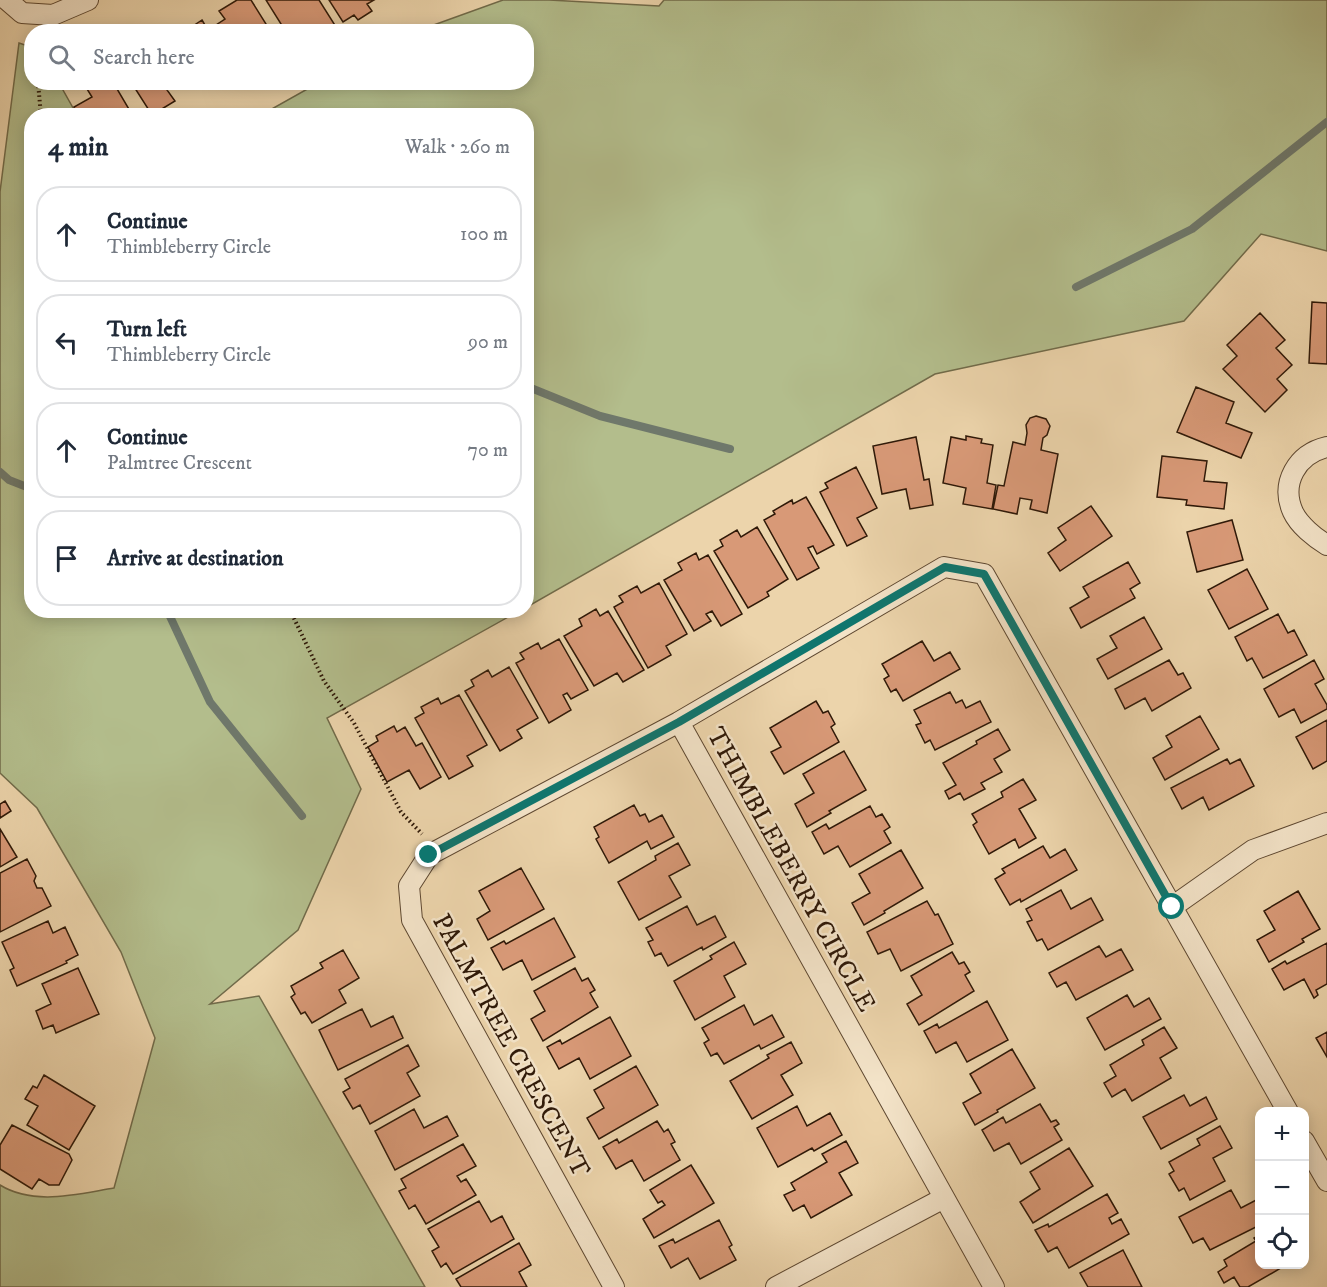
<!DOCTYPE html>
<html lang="en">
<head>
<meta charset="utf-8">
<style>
  :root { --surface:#fff; --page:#f2f2f3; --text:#1f2937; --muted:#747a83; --line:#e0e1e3 }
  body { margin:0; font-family:"IM FELL DW Pica",serif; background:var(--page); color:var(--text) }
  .controls { position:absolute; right:18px; bottom:18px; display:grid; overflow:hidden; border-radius:12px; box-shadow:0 3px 15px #0003 }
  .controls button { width:54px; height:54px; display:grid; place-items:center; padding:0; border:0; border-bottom:2px solid var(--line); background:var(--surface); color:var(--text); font:30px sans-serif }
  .stop { position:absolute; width:18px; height:18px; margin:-14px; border:4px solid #0f766e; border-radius:50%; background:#fff }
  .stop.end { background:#0f766e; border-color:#fff; box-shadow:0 2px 6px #0008 }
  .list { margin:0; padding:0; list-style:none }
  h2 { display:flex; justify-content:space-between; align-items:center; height:78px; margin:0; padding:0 24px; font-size:26px }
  h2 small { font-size:20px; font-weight:400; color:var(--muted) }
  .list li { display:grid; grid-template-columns:39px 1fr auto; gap:18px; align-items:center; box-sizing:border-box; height:96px; margin:0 12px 12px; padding:0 12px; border:2px solid var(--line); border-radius:24px }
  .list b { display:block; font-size:22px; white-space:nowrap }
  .list p { margin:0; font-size:20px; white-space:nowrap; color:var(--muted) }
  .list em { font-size:20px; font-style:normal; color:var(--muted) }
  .icon { flex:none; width:33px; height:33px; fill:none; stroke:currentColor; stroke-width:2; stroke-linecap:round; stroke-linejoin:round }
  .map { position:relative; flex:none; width:1327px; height:1287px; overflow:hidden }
  .search { position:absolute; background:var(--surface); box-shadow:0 3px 15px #0003; left:24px; top:24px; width:510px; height:66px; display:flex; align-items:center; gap:15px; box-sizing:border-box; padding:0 21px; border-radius:24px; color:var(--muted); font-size:22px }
  .panel { position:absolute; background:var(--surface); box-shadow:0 3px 15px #0003; left:24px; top:108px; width:510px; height:510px; border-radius:24px }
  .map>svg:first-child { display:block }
</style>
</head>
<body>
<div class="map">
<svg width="1327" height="1287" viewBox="0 0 1327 1287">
  <rect width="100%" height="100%" fill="#ecd4ab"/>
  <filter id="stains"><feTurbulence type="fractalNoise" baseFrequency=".00333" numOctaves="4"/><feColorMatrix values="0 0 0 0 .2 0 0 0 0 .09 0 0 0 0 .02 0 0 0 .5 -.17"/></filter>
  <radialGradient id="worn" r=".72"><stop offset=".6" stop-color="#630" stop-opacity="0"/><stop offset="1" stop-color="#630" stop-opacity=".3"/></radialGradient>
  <path fill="#b3bd8c" stroke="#716b4a" stroke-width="1.5" d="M503 0H549L659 6 664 0H1327V251L1261 234 1184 321 935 374 527 607 526 116 261 115 318 83 526 82V32L417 31Z
    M19 43 31 47 32 82 59 83 77 115 32 116V610L519 611 327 718 361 789 298 930 210 1004 259 996 425 1287H0V1185C34 1206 77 1194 114 1188L155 1038 121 952 37 808 0 773V192Z"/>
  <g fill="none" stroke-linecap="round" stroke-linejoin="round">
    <path stroke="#6f786b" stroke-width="8" d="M1076 287 1192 229 1327 122
      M526 386 600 416 730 449
      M0 472 9 480 32 489
      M167 610 210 702 302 816"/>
  </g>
  <path fill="#d89977" stroke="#2f1908" stroke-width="1.5" d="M237 0H251L271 32H220L216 25 225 19 219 11Z
    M266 0H319L338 30 335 32H286Z
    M329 0H374L367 4 372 11 358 20 354 15 343 22Z
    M202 20 209 32H184Z
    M97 82H113L133 116H79L74 107 92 97 87 89Z
    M131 82H178L167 90 175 101 152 115Z
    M1312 302 1327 303V364L1309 363Z
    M1260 313 1285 340 1276 348 1292 365 1277 379 1287 390 1265 412 1223 369 1237 356 1227 345Z
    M1196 387 1234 402 1226 423 1252 433 1241 458 1177 432Z
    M1036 416 1046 419 1050 426 1047 435 1043 438 1041 450 1058 454 1047 513 1030 509 1032 500 1020 498 1017 514 993 509 998 485 1004 486 1013 442 1025 445 1027 433 1026 425 1030 418Z
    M966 436 982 439 981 443 993 445 987 483 996 485 992 509 963 504 966 488 943 483 951 437 966 440Z
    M916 437 924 480 929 479 933 505 910 509 906 489 882 494 873 446Z
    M1162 456 1207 461 1204 481 1227 483 1224 509 1186 505 1187 500 1157 497Z
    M856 467 877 508 857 518 867 536 847 546 820 492 828 488 825 483Z
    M806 497 834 545 817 554 813 546 808 548 819 568 797 580 764 520 775 514 773 511 792 500 793 504Z
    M1091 506 1112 536 1060 571 1048 553 1066 540 1058 528Z
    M1232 520 1243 560 1197 572 1187 532Z
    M757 527 788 579 767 592 769 596 748 608 714 551 723 546 720 540 737 530 741 537Z
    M696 553 699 560 708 555 742 614 721 626 712 611 706 614 711 621 694 631 664 580 682 570 678 563Z
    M1128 562 1140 583 1130 589 1135 598 1081 628 1070 608 1089 597 1083 587Z
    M1247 569 1268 609 1229 629 1208 590Z
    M659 583 687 634 666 646 671 655 648 668 614 607 623 602 619 596 637 586 641 593Z
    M596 609 600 616 608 611 644 670 623 682 617 673 594 686 564 636 582 626 579 619Z
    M1278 614 1288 633 1294 630 1307 655 1263 678 1252 658 1247 661 1235 637Z
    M1144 617 1162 649 1108 679 1097 659 1117 648 1110 636Z
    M559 639 588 690 571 699 567 693 563 695 571 710 549 723 516 663 524 659 520 653 538 643 541 649Z
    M922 641 934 661 950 652 960 669 903 701 896 689 891 692 884 679 889 676 882 664Z
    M1169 660 1178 675 1183 673 1191 688 1152 711 1145 698 1125 709 1115 689Z
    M1314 660 1324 679 1315 684 1327 705V709L1301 723 1294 709 1279 717 1264 689Z
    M509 667 538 718 517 730 522 738 500 751 465 691 474 686 471 680 488 670 492 677Z
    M950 692 956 703 962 700 966 708 980 701 991 722 935 750 930 740 925 743 916 725 921 723 914 710Z
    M459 695 487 745 467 756 473 766 449 779 415 718 424 713 421 707 438 698 441 704Z
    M816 701 823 713 828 711 835 724 831 727 839 742 784 774 771 752 781 747 770 728Z
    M1200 716 1219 749 1165 780 1153 758 1172 747 1166 736Z
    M1327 720V761L1313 769 1296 737Z
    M394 726 397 732 405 727 416 746 422 743 441 777 420 789 409 770 387 782 368 747 378 741 376 736Z
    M998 729 1010 750 994 759 1002 772 981 783 985 789 964 800 960 793 949 799 945 791 956 785 943 763 977 744 976 741Z
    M844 751 866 790 829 811 831 813 807 827 795 804 814 793 803 774Z
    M1227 759 1230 764 1240 759 1254 786 1209 810 1203 797 1182 809 1171 788Z
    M1023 779 1036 800 1019 809 1036 838 1019 848 1015 839 989 854 973 825 977 822 972 814 1003 797 1001 792Z
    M5 801 11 811 0 818V804Z
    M634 805 640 816 645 814 649 822 662 815 674 837 651 849 647 841 609 863 596 839 599 837 594 827Z
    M870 806 876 817 882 814 890 827 884 831 891 843 850 867 838 846 824 854 812 832 826 824 829 829Z
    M0 829 17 857 0 867Z
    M678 843 690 865 669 876 681 897 639 920 618 882 656 860 655 856Z
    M1043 846 1050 858 1065 849 1077 870 1021 902 1020 899 1010 905 995 879 1005 873 1002 869Z
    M901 850 923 888 884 911 885 913 864 925 852 903 870 893 859 874Z
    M27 859 36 876 34 881 37 888H42L51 906 0 932V873Z
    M521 868 544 909 488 940 477 919 490 911 479 891Z
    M1061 890 1071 909 1091 898 1103 920 1048 950 1042 939 1037 941 1027 922 1032 920 1026 909Z
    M1298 891 1320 929 1302 939 1304 942 1269 962 1257 940 1275 930 1264 911Z
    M927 901 935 915 938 914 953 944 901 971 890 949 878 954 867 932Z
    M687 906 697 925 715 916 726 937 703 950 702 947 668 966 661 953 655 956 648 942 653 940 646 928Z
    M554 918 575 957 532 980 522 960 503 970 491 948 504 941 506 944Z
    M48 921 53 933 65 927 78 955 66 961 67 963 17 986 10 970 14 968 2 942Z
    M734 942 746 964 724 976 735 997 695 1020 674 981 712 959 710 956Z
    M1327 943V984L1316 990 1318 995 1314 998 1304 979 1284 990 1272 969 1285 961 1287 964Z
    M1099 946 1106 957 1121 949 1133 970 1076 1000 1066 982 1057 987 1049 973Z
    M343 950 359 978 339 990 346 1003 312 1023 305 1012 301 1014 291 997 295 994 291 986 323 968 320 963Z
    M952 952 959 964 964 962 970 972 965 975 974 991 919 1025 907 1004 922 995 911 976Z
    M78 968 99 1014 56 1033 53 1025 43 1029 36 1011 51 1004 42 984Z
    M575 968 582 981 588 978 595 990 590 993 598 1007 543 1041 531 1019 545 1011 534 991Z
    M1127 995 1134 1007 1149 998 1161 1019 1105 1050 1087 1018Z
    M987 1001 1008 1040 967 1062 956 1042 936 1053 924 1031 937 1024 939 1028Z
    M744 1005 754 1025 772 1015 784 1037 761 1049 759 1045 724 1064 717 1053 711 1056 704 1043 709 1040 702 1028Z
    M362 1009 371 1027 393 1016 403 1038 338 1070 319 1030Z
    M610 1017 631 1056 590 1079 579 1058 559 1069 547 1047 560 1040 562 1044Z
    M1164 1027 1177 1048 1160 1058 1171 1078 1132 1101 1125 1089 1112 1097 1104 1083 1116 1076 1110 1065 1144 1045 1142 1040Z
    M1327 1032V1057L1316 1038Z
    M791 1042 802 1063 781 1075 793 1095 752 1119 730 1081 769 1058 767 1055Z
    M408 1045 419 1066 407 1073 420 1096 370 1124 360 1105 353 1109 343 1092 350 1088 345 1079Z
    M1012 1049 1035 1088 997 1110 998 1112 975 1125 963 1103 981 1093 970 1074Z
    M636 1066 658 1105 599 1139 587 1118 604 1108 594 1090Z
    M44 1075 95 1106 69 1150 27 1125 38 1106 25 1099 33 1086 37 1088Z
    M1184 1095 1190 1106 1206 1097 1217 1119 1161 1149 1143 1117Z
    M1040 1104 1051 1122 1056 1120 1059 1124 1054 1127 1062 1140 1021 1164 1009 1143 994 1151 982 1130 1003 1117 1006 1123Z
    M797 1106 807 1126 830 1113 842 1135 814 1151 812 1148 778 1167 757 1128Z
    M414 1109 424 1128 447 1116 458 1136 395 1170 375 1131Z
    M657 1121 664 1132 668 1129 675 1142 671 1144 680 1160 644 1181 632 1160 616 1169 603 1147 617 1139 619 1143Z
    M12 1125 69 1154 72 1160 59 1185H49L39 1179 32 1189 0 1169V1145Z
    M1220 1126 1232 1148 1213 1158 1225 1181 1190 1200 1184 1188 1179 1191 1169 1174 1174 1171 1169 1162 1200 1145 1197 1139Z
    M846 1141 858 1163 839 1173 852 1195 811 1218 804 1205 793 1211 784 1195 795 1190 791 1183 827 1162 822 1154Z
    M463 1144 476 1166 457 1176 461 1182 466 1179 476 1195 426 1224 415 1205 409 1209 399 1191 406 1188 401 1179Z
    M1069 1148 1093 1186 1033 1223 1020 1202 1040 1189 1030 1172Z
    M691 1165 714 1203 654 1238 643 1219 665 1205 662 1201 658 1203 650 1190Z
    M1231 1190 1241 1208 1260 1198V1225L1210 1250 1203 1238 1193 1243 1179 1217Z
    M1107 1194 1118 1213 1109 1218 1112 1224 1121 1219 1129 1234 1069 1268 1057 1247 1048 1252 1035 1230 1048 1224 1049 1227Z
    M479 1201 491 1222 502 1216 514 1239 453 1274 446 1263 441 1267 432 1251 439 1247 428 1229Z
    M719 1220 732 1245 729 1247 736 1260 700 1279 688 1258 671 1268 659 1246 673 1239 675 1243Z
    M1260 1235V1264H1280L1281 1268 1248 1287H1240L1234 1277 1224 1283 1218 1272 1227 1266 1224 1260 1256 1241 1254 1238Z
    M519 1243 531 1265 519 1272 527 1287H461L456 1279Z
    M1123 1250 1142 1287H1088L1080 1273Z"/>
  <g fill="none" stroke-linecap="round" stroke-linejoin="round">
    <defs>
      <path id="street" d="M7 0 22 13 53 15 88 0
        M1327 447C1297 454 1280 483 1293 512 1299 525 1315 538 1327 545
        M1172 907 1253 850 1327 823
        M1304 1141 1327 1181
        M614 1287 412 920 409 886 429 855 679 722
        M776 1287 944 1198
        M994 1287 679 722 944 567 984 574 1288 1112"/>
    </defs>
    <use href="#street" stroke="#5e4831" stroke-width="22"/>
    <path stroke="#2f1908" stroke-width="4" stroke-dasharray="1.5 3" stroke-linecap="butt" d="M38 82 41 116
      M290 610 324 681 354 723 401 812 422 834"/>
    <use href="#street" stroke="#f3e3c8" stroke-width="20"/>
  </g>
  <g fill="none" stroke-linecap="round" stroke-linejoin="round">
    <path stroke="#0f766e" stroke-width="8" d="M429 855 679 722 945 567 984 574 1172 907"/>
  </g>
  <g text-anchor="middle" stroke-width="5" stroke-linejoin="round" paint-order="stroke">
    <g font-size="26" fill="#2f1908" stroke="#f3e3c8">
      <text transform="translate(792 869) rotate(61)" y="9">THIMBLEBERRY CIRCLE</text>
      <text transform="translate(512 1045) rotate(61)" y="9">PALMTREE CRESCENT</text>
    </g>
  </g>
  <rect width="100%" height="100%" filter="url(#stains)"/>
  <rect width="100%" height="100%" fill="url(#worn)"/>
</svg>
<div class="controls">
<button>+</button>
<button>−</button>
<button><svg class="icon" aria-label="locate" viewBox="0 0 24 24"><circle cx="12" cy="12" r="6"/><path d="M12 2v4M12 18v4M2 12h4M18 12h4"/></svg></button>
</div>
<div class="stop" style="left:1172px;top:907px"></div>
<div class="stop end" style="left:429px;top:855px"></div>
<div class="search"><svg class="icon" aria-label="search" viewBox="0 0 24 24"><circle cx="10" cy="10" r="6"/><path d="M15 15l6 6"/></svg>Search here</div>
<section class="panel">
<h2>4 min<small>Walk · 260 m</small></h2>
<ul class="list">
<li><svg class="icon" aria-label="ahead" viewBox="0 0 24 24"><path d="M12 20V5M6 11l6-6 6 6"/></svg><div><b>Continue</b><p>Thimbleberry Circle</p></div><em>100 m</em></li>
<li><svg class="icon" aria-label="left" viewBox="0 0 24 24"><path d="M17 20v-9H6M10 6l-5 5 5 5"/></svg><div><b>Turn left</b><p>Thimbleberry Circle</p></div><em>90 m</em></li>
<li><svg class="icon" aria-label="ahead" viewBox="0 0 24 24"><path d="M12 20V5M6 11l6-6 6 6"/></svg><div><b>Continue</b><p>Palmtree Crescent</p></div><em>70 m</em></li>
<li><svg class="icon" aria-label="arrive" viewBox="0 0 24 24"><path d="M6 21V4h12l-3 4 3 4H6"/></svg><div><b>Arrive at destination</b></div></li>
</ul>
</section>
</div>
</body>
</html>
